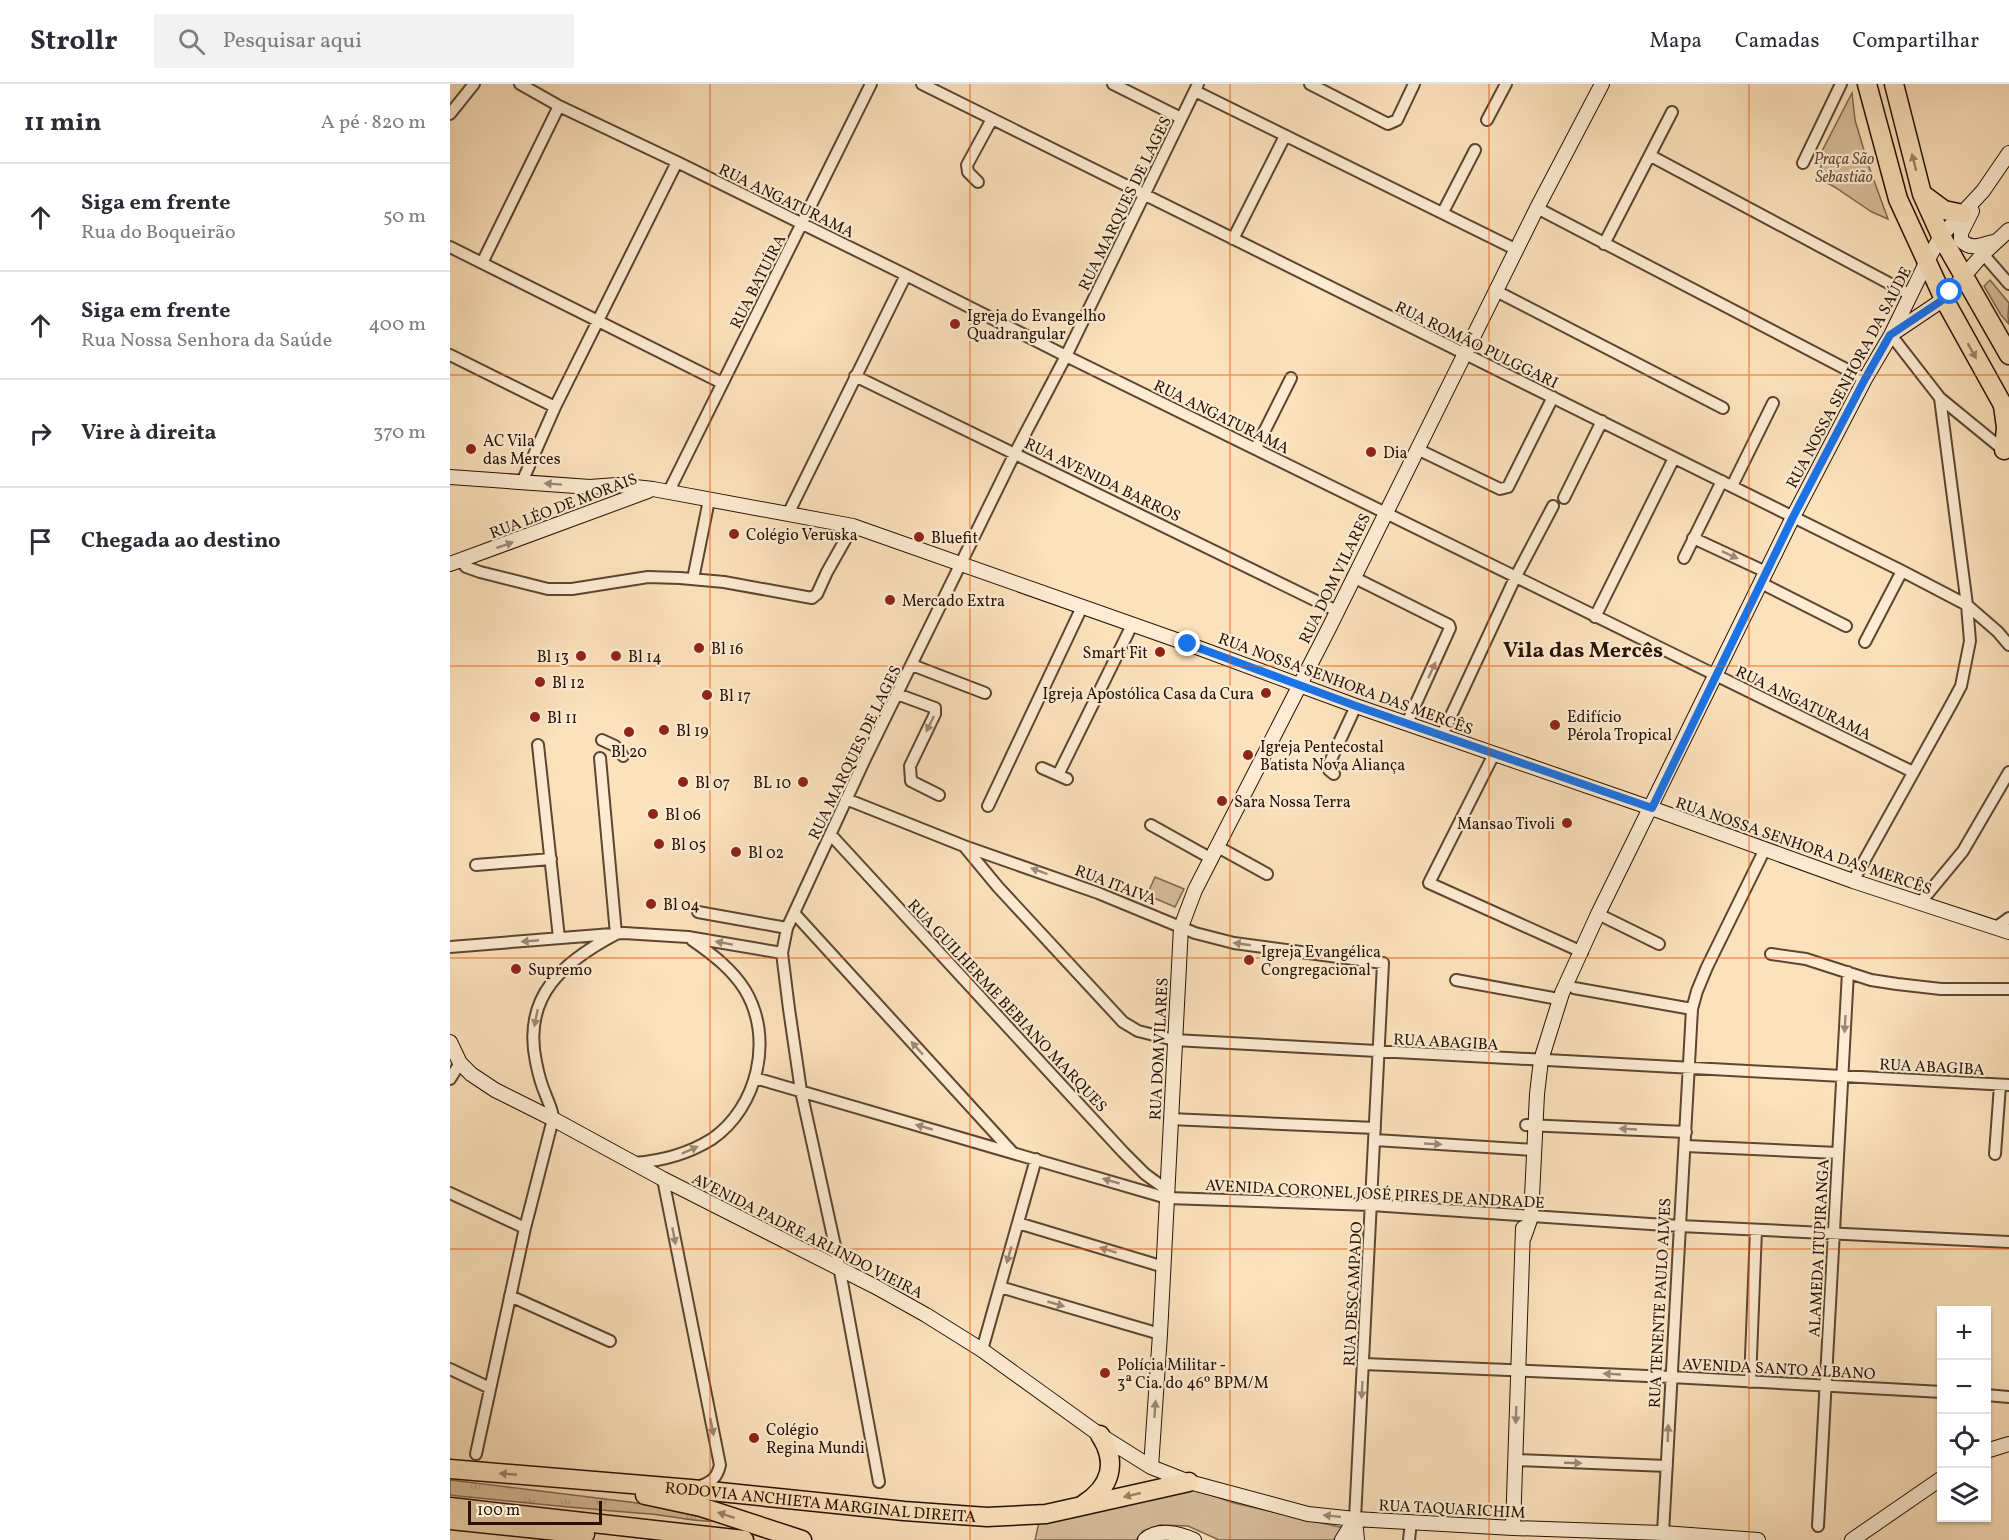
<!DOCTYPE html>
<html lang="pt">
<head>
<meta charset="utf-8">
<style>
  :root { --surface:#fff; --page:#f2f2f3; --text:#2b2b33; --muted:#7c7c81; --line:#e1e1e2 }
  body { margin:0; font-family:Vollkorn,serif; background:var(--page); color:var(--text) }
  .controls { position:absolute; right:18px; bottom:18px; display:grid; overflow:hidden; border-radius:0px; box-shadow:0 2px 4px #0004 }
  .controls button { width:54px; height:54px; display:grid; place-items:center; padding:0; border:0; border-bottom:2px solid var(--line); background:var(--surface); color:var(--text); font:30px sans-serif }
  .scale { position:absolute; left:18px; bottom:15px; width:134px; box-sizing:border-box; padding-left:6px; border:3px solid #281102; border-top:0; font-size:16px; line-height:21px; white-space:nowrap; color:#281102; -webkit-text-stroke:4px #fdecd3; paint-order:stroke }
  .stop { position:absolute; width:18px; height:18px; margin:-14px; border:4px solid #1a73e8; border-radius:50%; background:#fff }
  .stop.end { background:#1a73e8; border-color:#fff; box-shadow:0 2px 6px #0008 }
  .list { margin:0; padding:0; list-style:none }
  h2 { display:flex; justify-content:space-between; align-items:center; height:78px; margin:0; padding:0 24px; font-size:26px }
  h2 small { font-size:20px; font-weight:400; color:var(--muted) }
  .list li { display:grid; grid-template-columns:39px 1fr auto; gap:18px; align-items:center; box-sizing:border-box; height:108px; padding:0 24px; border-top:2px solid var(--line) }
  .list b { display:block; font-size:22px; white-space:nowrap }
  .list p { margin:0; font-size:20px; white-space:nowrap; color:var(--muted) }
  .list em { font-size:20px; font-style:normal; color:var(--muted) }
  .icon { flex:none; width:33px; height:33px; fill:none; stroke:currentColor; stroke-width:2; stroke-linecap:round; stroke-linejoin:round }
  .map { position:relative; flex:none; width:1559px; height:1456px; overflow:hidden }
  header { display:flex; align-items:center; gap:36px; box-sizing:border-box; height:84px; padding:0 30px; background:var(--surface); border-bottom:2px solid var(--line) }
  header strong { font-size:28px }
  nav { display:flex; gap:33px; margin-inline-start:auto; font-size:21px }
  .search { width:420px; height:54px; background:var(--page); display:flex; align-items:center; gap:15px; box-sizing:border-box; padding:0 21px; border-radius:0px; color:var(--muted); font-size:22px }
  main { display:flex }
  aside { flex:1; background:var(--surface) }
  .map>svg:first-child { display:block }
</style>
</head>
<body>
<header>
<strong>Strollr</strong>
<div class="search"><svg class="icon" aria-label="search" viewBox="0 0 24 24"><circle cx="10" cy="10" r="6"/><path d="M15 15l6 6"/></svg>Pesquisar aqui</div>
<nav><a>Mapa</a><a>Camadas</a><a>Compartilhar</a></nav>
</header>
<main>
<aside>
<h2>11 min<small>A pé · 820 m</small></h2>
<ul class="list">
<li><svg class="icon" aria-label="ahead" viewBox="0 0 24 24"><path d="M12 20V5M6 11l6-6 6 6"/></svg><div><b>Siga em frente</b><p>Rua do Boqueirão</p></div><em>50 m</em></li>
<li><svg class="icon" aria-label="ahead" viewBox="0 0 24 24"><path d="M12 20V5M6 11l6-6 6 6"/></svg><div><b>Siga em frente</b><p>Rua Nossa Senhora da Saúde</p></div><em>400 m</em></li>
<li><svg class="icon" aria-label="right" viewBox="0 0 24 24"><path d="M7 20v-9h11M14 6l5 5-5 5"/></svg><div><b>Vire à direita</b></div><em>370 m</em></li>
<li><svg class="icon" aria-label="arrive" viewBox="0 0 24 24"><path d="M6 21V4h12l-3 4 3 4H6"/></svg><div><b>Chegada ao destino</b></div></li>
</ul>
</aside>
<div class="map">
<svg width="1559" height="1456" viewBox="0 0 1559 1456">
  <defs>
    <pattern id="grass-tufts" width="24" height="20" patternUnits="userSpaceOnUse" patternTransform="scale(1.5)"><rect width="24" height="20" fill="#d8be9c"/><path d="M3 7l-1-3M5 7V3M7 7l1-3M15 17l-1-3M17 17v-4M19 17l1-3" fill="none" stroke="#b9a285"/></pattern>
  </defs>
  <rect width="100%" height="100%" fill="#fce2bc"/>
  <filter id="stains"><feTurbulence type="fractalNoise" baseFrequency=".00333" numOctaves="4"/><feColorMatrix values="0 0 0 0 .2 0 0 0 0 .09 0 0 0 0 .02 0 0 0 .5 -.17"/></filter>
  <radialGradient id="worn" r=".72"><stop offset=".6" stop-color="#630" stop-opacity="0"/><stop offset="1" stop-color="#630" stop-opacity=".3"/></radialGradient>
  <path fill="url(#grass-tufts)" stroke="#80684f" stroke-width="1.5" d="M0 1396 220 1423 269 1437C247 1439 223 1432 201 1430 134 1425 67 1418 0 1411Z"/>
  <path fill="#d8be9c" stroke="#80684f" stroke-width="1.5" d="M1402 9 1405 36 1419 83 1438 135 1422 128 1383 102 1365 93 1371 83V69Z
    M1540 196 1559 219 1558 232 1559 240 1551 231 1534 202Z
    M705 793 734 805 725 823 697 811Z
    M736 1402 784 1419 894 1444 886 1456H769L738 1442 710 1441 693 1447 686 1456H585L589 1438 626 1433 660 1421Z"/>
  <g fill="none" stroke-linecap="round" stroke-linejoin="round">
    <defs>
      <path id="street" d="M70 0 109 22 227 78 456 191 616 272 1463 688
        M472 0 1452 487 1517 521 1548 548 1559 561
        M663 0 731 34
        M860 0 938 40 947 36 964 0
        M745 7 1067 166
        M0 30 24 0
        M1037 36 1056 0
        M1201 72 1461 211
        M1353 79 1391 0
        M528 98 518 88 517 81 542 35
        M1087 124 1415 295
        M993 128 1025 66
        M783 155 835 52
        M1154 160 1222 28
        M0 163 272 299
        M1533 170 1559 200
        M32 179 109 22
        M1046 207 1273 324
        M1441 251 1490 314 1556 368
        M0 271 105 323
        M405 292 887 527
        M806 364 841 294
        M967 365 1050 405 1058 403 1103 313
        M72 398 105 323 227 78
        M1282 402 1323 319
        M219 407 421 0
        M1114 414 1152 337
        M338 430 456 191
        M1243 454 1316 488
        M1234 474 1272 397
        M10 476 16 483 30 488 98 505H122L198 493 230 494 274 498 362 514 367 510 377 488 403 442
        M903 493 999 541 1000 544 957 639
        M243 495 259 416
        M1311 499 1396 542
        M1145 533 1224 374
        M1415 558 1452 487
        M462 581 535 609
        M447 610 485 624V630L460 682 461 697 489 711
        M992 651 1065 494 1103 422
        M152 656 165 662 173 672
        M88 661 109 854
        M1044 670 979 799 1132 868
        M592 684 617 695
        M884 690 879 686 878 682 906 622
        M608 691 682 541
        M396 715 514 762 648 809 745 849 784 859 933 879 905 1435
        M538 722 632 523
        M701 741 762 775
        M381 751 673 1068 695 1090 717 1106
        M514 762 548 803 673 938 688 947 724 956 1559 1001
        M768 763 817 790
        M26 781 101 775
        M1403 797 1502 619 1511 602 1520 557 1517 521 1490 314
        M1470 819 1513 767 1559 688
        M248 828 337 844
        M344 829 563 1069
        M1148 830 1209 860
        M1545 844 1559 834
        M0 863 174 849 238 853 332 869
        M1321 870 1356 875 1421 896 1447 900 1491 905H1559
        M1006 896 1103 914
        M1124 904 1242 925
        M305 994 717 1114 921 1121 1230 1142 1559 1158
        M0 995 10 979
        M720 1035 925 1044
        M1076 1041 1236 1048
        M925 1056 1084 1066
        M1236 1062 1387 1069
        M1545 1070 1550 1001
        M184 1079C212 1077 238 1070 262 1055 308 1023 324 954 295 906 282 885 262 870 242 856
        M213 1095 270 1381C267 1395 260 1399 247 1403
        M0 1109 75 1144
        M568 1139 714 1183
        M550 1203 710 1250
        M60 1212 160 1257
        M532 1266 586 1075
        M914 1280 1221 1293 1492 1308
        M0 1285 40 1304
        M1300 1298 1306 1146
        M1536 1311 1559 1313
        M26 1370 75 1144 103 1035C103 1026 98 1018 95 1009 91 1000 88 988 86 978 72 912 113 878 166 850L150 674
        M1065 1376 1217 1382
        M429 1398 387 1171 351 1007 339 925 332 869 337 844 344 829 415 675 565 369 616 272 748 0
        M1368 1442 1398 888
        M1213 1449 1242 925 1247 907 1257 883 1315 765
        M959 1456 961 1438"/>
      <path id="secondary" d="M1522 127 1511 149V156C1521 167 1531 161 1543 158
        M1442 250 1494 215 1533 170 1559 146
        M0 393 140 403 167 401 203 405 403 442 738 560 906 622 1201 724 1403 797 1559 848
        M0 480 198 407
        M0 958 10 979 21 990 45 1006 103 1035 213 1095 426 1203 476 1231 532 1266 650 1351 685 1373 701 1383 739 1398 858 1430 905 1435 1063 1444 1213 1449 1308 1456
        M1074 1153 1081 1133 1087 1010 1091 976 1112 909 1148 830 1343 433 1415 295 1441 251 1477 177 1491 152 1533 107 1559 69
        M1536 1367 1559 1360
        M701 1383 710 1250 731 843 745 806 879 544 1087 124 1152 0
        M905 1435 907 1456
        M1063 1444 1073 1144
        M695 1456C708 1444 729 1449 744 1456
        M892 1456 905 1435
        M1402 1456 1492 1394"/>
      <g id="highway">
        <path d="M1417 0 1448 115 1494 215 1559 332"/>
        <path d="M1444 0 1472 110 1491 152 1559 271"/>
        <path d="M1475 112 1494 126 1513 130"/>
        <path d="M1553 322 1556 343 1554 366"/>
        <path id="s1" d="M0 1385 241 1405 454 1427 537 1433 596 1430 739 1398"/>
        <path d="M195 1411 251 1423 352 1456"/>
        <path d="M634 1420C661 1403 668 1378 650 1351"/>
        <path d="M0 1423 294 1456"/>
        <path d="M0 1436 135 1450"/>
      </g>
    </defs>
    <use href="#street" stroke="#5d4530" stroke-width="14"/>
    <use href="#secondary" stroke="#281102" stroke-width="16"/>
    <use href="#highway" stroke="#281102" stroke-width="21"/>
    <use href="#street" stroke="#fdecd3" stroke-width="10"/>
    <use href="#secondary" stroke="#fdecd3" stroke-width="14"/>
    <use href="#highway" stroke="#fce2bc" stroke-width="18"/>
  </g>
  <defs><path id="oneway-solid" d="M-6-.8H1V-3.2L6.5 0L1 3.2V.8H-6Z" transform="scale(1.5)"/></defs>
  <g fill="#9d8468">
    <use href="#oneway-solid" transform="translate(1464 78) rotate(-104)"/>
    <use href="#oneway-solid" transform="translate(1522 267) rotate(61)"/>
    <use href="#oneway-solid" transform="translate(58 1390) rotate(-175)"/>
    <use href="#oneway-solid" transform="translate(682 1411) rotate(167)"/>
    <use href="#oneway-solid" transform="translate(276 1431) rotate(-162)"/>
  </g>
  <g fill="#9d8975">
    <use href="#oneway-solid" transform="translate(103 400) rotate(-176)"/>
    <use href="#oneway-solid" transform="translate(55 461) rotate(-19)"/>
    <use href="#oneway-solid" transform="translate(1280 471) rotate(25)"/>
    <use href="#oneway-solid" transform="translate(982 586) rotate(-65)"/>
    <use href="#oneway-solid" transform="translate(480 640) rotate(116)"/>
    <use href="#oneway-solid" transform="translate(589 787) rotate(-160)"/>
    <use href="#oneway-solid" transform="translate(80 857) rotate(175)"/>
    <use href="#oneway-solid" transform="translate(274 859) rotate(-170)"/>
    <use href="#oneway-solid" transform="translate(792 860) rotate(-172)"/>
    <use href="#oneway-solid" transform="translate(86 934) rotate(101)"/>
    <use href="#oneway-solid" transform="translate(1395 940) rotate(93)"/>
    <use href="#oneway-solid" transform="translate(467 964) rotate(-132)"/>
    <use href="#oneway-solid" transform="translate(474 1043) rotate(-164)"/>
    <use href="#oneway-solid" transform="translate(1178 1045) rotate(-177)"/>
    <use href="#oneway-solid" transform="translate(983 1060) rotate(3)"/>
    <use href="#oneway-solid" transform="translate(240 1066) rotate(-24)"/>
    <use href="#oneway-solid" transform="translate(661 1097) rotate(-164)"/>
    <use href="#oneway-solid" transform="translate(224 1152) rotate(79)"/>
    <use href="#oneway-solid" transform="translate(658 1166) rotate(-163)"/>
    <use href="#oneway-solid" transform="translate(559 1171) rotate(106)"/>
    <use href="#oneway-solid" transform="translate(606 1220) rotate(16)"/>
    <use href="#oneway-solid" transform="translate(1162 1290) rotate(-177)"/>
    <use href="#oneway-solid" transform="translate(912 1306) rotate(93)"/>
    <use href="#oneway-solid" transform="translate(705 1325) rotate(-86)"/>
    <use href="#oneway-solid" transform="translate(1066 1331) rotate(92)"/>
    <use href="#oneway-solid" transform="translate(262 1343) rotate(79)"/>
    <use href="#oneway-solid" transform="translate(1218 1349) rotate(-88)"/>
    <use href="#oneway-solid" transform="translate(1123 1379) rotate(2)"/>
    <use href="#oneway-solid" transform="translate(882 1432) rotate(-174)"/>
  </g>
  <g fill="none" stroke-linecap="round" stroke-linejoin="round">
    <path stroke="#1a73e8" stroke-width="8" d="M738 560 906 622 1202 724 1343 433 1415 295 1440 251 1494 215 1500 208"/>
  </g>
  <path fill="none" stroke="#de550c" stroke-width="1.5" stroke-opacity="0.55" d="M260 0V1456M520 0V1456M780 0V1456M1039 0V1456M1299 0V1456M0 291H1559M0 582H1559M0 874H1559M0 1165H1559"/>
  <g fill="#8f2418" stroke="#fdecd3" stroke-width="2">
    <circle cx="505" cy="240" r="6"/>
    <circle cx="21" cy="365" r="6"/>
    <circle cx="921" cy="368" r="6"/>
    <circle cx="284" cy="450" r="6"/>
    <circle cx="469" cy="453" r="6"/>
    <circle cx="440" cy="516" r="6"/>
    <circle cx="249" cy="564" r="6"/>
    <circle cx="710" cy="568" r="6"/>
    <circle cx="131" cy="572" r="6"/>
    <circle cx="166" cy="572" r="6"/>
    <circle cx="90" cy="598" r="6"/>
    <circle cx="816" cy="609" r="6"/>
    <circle cx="257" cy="611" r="6"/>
    <circle cx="85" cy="633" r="6"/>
    <circle cx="1105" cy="641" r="6"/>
    <circle cx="214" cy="646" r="6"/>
    <circle cx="179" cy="648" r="6"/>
    <circle cx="798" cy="671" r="6"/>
    <circle cx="233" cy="698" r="6"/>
    <circle cx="353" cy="698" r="6"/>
    <circle cx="772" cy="717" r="6"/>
    <circle cx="203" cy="730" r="6"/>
    <circle cx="1117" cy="739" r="6"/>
    <circle cx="209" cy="760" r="6"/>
    <circle cx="286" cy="768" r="6"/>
    <circle cx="201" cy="820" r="6"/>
    <circle cx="799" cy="876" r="6"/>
    <circle cx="66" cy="885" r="6"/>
    <circle cx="655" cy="1289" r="6"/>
    <circle cx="304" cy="1354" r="6"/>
  </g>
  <g text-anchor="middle" stroke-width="4.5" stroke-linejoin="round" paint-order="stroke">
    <g font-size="16" font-style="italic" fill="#664e38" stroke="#fdecd3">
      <text x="1394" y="80">Praça São<tspan x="1394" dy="18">Sebastião</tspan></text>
    </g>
    <g font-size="16" fill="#281102" stroke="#fdecd3">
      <text transform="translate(337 116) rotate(26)" y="6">RUA ANGATURAMA</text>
      <text transform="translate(674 119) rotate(-64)" y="6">RUA MARQUES DE LAGES</text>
      <text transform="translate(307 197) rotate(-63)" y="6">RUA BATUÍRA</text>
      <text transform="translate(1027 260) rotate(26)" y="6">RUA ROMÃO PULGGARI</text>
      <text transform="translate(1398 293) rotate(-62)" y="6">RUA NOSSA SENHORA DA SAÚDE</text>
      <text transform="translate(772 332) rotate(26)" y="6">RUA ANGATURAMA</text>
      <text transform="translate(653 395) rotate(26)" y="6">RUA AVENIDA BARROS</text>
      <text transform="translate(113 421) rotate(-21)" y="6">RUA LÉO DE MORAIS</text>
      <text transform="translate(884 494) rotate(-64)" y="6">RUA DOM VILARES</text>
      <text transform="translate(896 599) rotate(20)" y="6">RUA NOSSA SENHORA DAS MERCÊS</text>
      <text transform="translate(1354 618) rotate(26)" y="6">RUA ANGATURAMA</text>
      <text transform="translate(404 668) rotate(-64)" y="6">RUA MARQUES DE LAGES</text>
      <text transform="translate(1354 761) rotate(19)" y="6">RUA NOSSA SENHORA DAS MERCÊS</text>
      <text transform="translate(666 800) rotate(21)" y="6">RUA ITAIVA</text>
      <text transform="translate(558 921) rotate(47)" y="6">RUA GUILHERME BEBIANO MARQUES</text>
      <text transform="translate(996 957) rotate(3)" y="6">RUA ABAGIBA</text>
      <text transform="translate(708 965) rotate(-87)" y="6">RUA DOM VILARES</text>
      <text transform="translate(1482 982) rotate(3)" y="6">RUA ABAGIBA</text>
      <text transform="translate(925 1109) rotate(3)" y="6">AVENIDA CORONEL JOSÉ PIRES DE ANDRADE</text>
      <text transform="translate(358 1151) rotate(27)" y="6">AVENIDA PADRE ARLINDO VIEIRA</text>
      <text transform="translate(1368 1164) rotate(-87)" y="6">ALAMEDA ITUPIRANGA</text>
      <text transform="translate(902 1210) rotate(-87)" y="6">RUA DESCAMPADO</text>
      <text transform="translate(1209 1219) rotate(-87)" y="6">RUA TENENTE PAULO ALVES</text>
      <text transform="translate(1329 1284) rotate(3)" y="6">AVENIDA SANTO ALBANO</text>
      <text dy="6" stroke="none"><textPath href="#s1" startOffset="372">RODOVIA ANCHIETA MARGINAL DIREITA</textPath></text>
      <text transform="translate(1002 1424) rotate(3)" y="6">RUA TAQUARICHIM</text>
    </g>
    <g font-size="16" fill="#281102" stroke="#fdecd3" text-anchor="start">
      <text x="517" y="237">Igreja do Evangelho<tspan x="517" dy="18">Quadrangular</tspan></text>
      <text x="33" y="362">AC Vila<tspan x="33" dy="18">das Merces</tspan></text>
      <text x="933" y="374">Dia</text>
      <text x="296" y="456">Colégio Veruska</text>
      <text x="481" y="459">Bluefit</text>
      <text x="452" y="522">Mercado Extra</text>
      <text x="261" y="570">Bl 16</text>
      <text x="698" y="574" text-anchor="end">Smart Fit</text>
      <text x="119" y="578" text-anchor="end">Bl 13</text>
      <text x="178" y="578">Bl 14</text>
      <text x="102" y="604">Bl 12</text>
      <text x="804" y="615" text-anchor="end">Igreja Apostólica Casa da Cura</text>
      <text x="269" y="617">Bl 17</text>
      <text x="1117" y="638">Edifício<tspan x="1117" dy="18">Pérola Tropical</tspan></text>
      <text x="97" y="639">Bl 11</text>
      <text x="226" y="652">Bl 19</text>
      <text x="810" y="668">Igreja Pentecostal<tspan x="810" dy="18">Batista Nova Aliança</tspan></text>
      <text x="179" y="673" text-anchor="middle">Bl 20</text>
      <text x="245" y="704">Bl 07</text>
      <text x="341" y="704" text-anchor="end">BL 10</text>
      <text x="784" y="723">Sara Nossa Terra</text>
      <text x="215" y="736">Bl 06</text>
      <text x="1105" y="745" text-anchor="end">Mansao Tivoli</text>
      <text x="221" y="766">Bl 05</text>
      <text x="298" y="774">Bl 02</text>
      <text x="213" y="826">Bl 04</text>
      <text x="811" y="873">Igreja Evangélica<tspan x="811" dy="18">Congregacional</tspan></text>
      <text x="78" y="891">Supremo</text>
      <text x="667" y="1286">Polícia Militar -<tspan x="667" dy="18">3ª Cia. do 46º BPM/M</tspan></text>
      <text x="316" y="1351">Colégio<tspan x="316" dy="18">Regina Mundi</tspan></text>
    </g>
    <g font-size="22" font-weight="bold" fill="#281102" stroke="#fdecd3">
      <text x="1133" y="573">Vila das Mercês</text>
    </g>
  </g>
  <rect width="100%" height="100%" filter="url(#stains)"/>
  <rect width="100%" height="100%" fill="url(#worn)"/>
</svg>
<div class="controls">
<button>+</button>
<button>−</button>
<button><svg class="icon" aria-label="locate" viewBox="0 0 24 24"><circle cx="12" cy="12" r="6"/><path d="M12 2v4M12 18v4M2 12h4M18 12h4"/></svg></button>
<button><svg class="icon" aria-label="layers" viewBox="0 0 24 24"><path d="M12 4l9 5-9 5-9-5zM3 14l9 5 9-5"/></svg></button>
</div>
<div class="scale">100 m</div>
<div class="stop" style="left:1500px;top:208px"></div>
<div class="stop end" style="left:738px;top:560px"></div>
</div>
</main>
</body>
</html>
